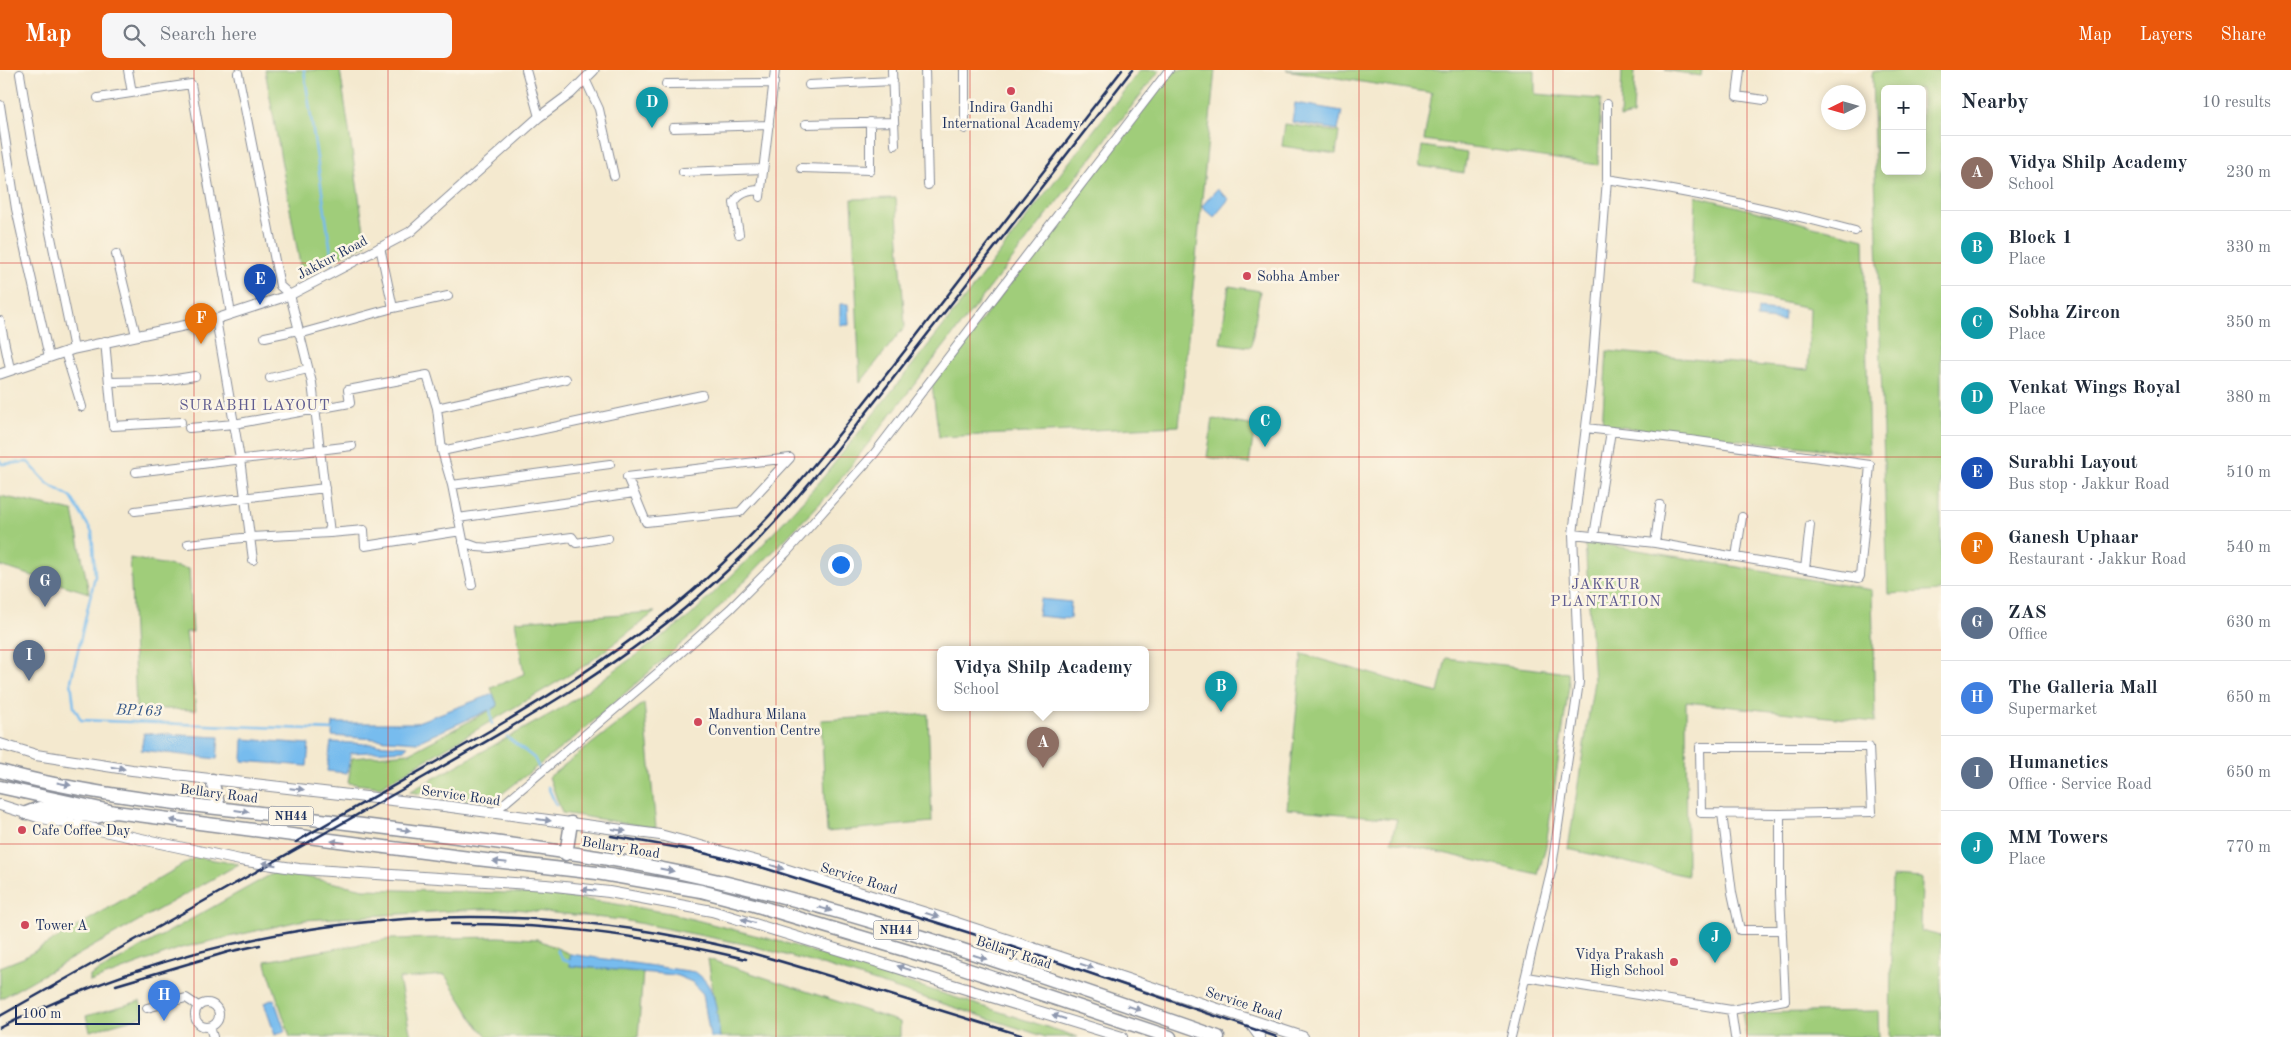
<!DOCTYPE html>
<html lang="en">
<head>
<meta charset="utf-8">
<style>
  :root { --surface:#fff; --page:#f6f6f7; --text:#1f2937; --muted:#747a83; --line:#e0e1e3; --accent:#ea580c }
  body { margin:0; font-family:"Old Standard TT",serif; background:var(--page); color:var(--text) }
  .controls { position:absolute; right:15px; top:15px; display:grid; overflow:hidden; border-radius:8px; box-shadow:0 2px 8px #0003 }
  .controls button { width:45px; height:45px; display:grid; place-items:center; padding:0; border:0; border-bottom:1px solid var(--line); background:var(--surface); color:var(--text); font:25px sans-serif }
  .compass { position:absolute; left:1821px; top:15px; width:45px; height:45px; border-radius:50%; background:var(--surface); box-shadow:0 2px 8px #0003; rotate:265deg }
  .scale { position:absolute; left:15px; bottom:12px; width:125px; box-sizing:border-box; padding-left:5px; border:2px solid #1b2f5e; border-top:0; font-size:14px; line-height:18px; white-space:nowrap; color:#1b2f5e; -webkit-text-stroke:4px #fcf5e5; paint-order:stroke }
  .you { position:absolute; left:840px; top:494px; width:18px; height:18px; margin:-12px; border:4px solid #fff; border-radius:50%; background:#1a73e8; box-shadow:0 0 0 8px #1a73e833 }
  .badge { display:grid; place-items:center; width:32px; height:32px; border-radius:50%; background:var(--accent); color:#fff; font-size:16px; font-weight:700 }
  .pin { position:absolute; translate:-50% -41px; filter:drop-shadow(0 1px 2px #0008) }
  .pin::after { content:''; position:absolute; top:26px; width:18px; height:15px; background:inherit; clip-path:polygon(0 0,100% 0,50% 100%) }
  .popup { position:absolute; left:937px; top:576px; width:212px; height:65px; box-sizing:border-box; display:grid; place-content:center; border-radius:8px; background:var(--surface); filter:drop-shadow(0 1px 4px #0005); font-size:16px; white-space:nowrap; color:var(--muted) }
  .popup b { font-size:19px; color:var(--text) }
  .popup::after { content:''; position:absolute; left:50%; top:100%; margin-left:-10px; border:10px solid transparent; border-top-color:var(--surface) }
  .list { margin:0; padding:0; list-style:none }
  h2 { display:flex; justify-content:space-between; align-items:center; height:65px; margin:0; padding:0 20px; font-size:21px }
  h2 small { font-size:16px; font-weight:400; color:var(--muted) }
  .list li { display:grid; grid-template-columns:32px 1fr auto; gap:15px; align-items:center; box-sizing:border-box; height:75px; padding:0 20px; border-top:1px solid var(--line) }
  .list b { display:block; font-size:19px; white-space:nowrap }
  .list p { margin:0; font-size:16px; white-space:nowrap; color:var(--muted) }
  .list em { font-size:16px; font-style:normal; color:var(--muted) }
  .icon { flex:none; width:28px; height:28px; fill:none; stroke:currentColor; stroke-width:2; stroke-linecap:round; stroke-linejoin:round }
  .map { position:relative; flex:none; width:1941px; height:967px; overflow:hidden }
  header { display:flex; align-items:center; gap:30px; box-sizing:border-box; height:70px; padding:0 25px; background:var(--accent); color:#fff }
  header strong { font-size:24px }
  nav { display:flex; gap:28px; margin-inline-start:auto; font-size:18px }
  .search { width:350px; height:45px; background:var(--page); display:flex; align-items:center; gap:12px; box-sizing:border-box; padding:0 18px; border-radius:8px; color:var(--muted); font-size:19px }
  main { display:flex }
  aside { flex:1; background:var(--surface) }
  .map>svg:first-child { display:block }
</style>
</head>
<body>
<header>
<strong>Map</strong>
<div class="search"><svg class="icon" aria-label="search" viewBox="0 0 24 24"><circle cx="10" cy="10" r="6"/><path d="M15 15l6 6"/></svg>Search here</div>
<nav><a>Map</a><a>Layers</a><a>Share</a></nav>
</header>
<main>
<div class="map">
<svg width="1941" height="967" viewBox="0 0 1941 967">
  <rect width="100%" height="100%" fill="#fcf5e5"/>
  <filter id="ink" filterUnits="userSpaceOnUse"><feTurbulence type="fractalNoise" baseFrequency=".02" numOctaves="2"/><feDisplacementMap in="SourceGraphic" scale="10" xChannelSelector="R" yChannelSelector="G"/><feConvolveMatrix kernelMatrix="1 2 1 2 8 2 1 2 1" color-interpolation-filters="sRGB"/></filter>
  <filter id="wash" filterUnits="userSpaceOnUse"><feTurbulence type="fractalNoise" baseFrequency=".0096" numOctaves="4" result="noise"/><feDisplacementMap in="SourceGraphic" scale="20" xChannelSelector="R" yChannelSelector="G"/><feGaussianBlur stdDeviation="1.12" result="paint"/><feColorMatrix in="noise" values="0 0 0 0 0 0 0 0 0 0 0 0 0 0 0 0 0 1.4 0 .05"/><feComposite in="paint" operator="in"/></filter>
  <g filter="url(#wash)">
    <rect width="100%" height="100%" fill="#f4e9cf"/>
    <path fill="#a0cd7a" stroke="#5e7e6c" fill-rule="evenodd" d="M265 0H340L366 174 302 206Z
      M1140 0H1160L828 425 697 560 574 668 490 733 409 722 565 636 689 547 755 483 817 415 945 254Z
      M1174 0H1215L1179 356 939 367 932 315Z
      M1286 0H1535V24L1601 29 1598 95 1424 70 1432 23Z
      M1622 0H1635L1633 45 1620 48Z
      M1665 0H1702L1701 6Z
      M1941 0V521L1888 524 1872 6 1873 2 1877 1ZM1885 19H1922V101H1885Z
      M1285 54 1339 62 1336 84 1282 76Z
      M1422 76 1467 83 1464 103 1419 96Z
      M1696 126 1864 169 1869 384 1602 355 1607 281 1808 300 1810 238 1693 214Z
      M896 128 905 256 860 313 852 129Z
      M1229 216 1260 221 1251 277 1220 273Z
      M1213 349 1255 356 1249 394 1207 387Z
      M0 426 73 441 89 523 0 496Z
      M1585 471 1872 520 1875 652 1686 632 1687 806 1568 779 1594 611Z
      M130 488 189 499 193 562H186L196 640 136 638Z
      M655 542 586 595 380 717 348 713 352 688 410 683 498 636 491 618 524 604 515 551Z
      M1302 584 1438 623 1446 588 1568 603 1569 616 1546 776 1538 805 1391 771 1397 749 1287 739Z
      M644 633 656 758 562 743 549 707Z
      M928 644 932 752 827 762 821 650Z
      M196 787 239 794 0 929V897L23 888Z
      M277 801 364 819 543 824 610 833 669 843 789 874 1078 967H1046L829 897 749 875 623 850 515 839H481L304 850 181 878 90 912V906Z
      M1892 806 1922 808 1921 861 1941 866V967H1890Z
      M498 867 537 869 570 884V896L643 902 638 967H488L476 954 445 905 399 909 411 967H290L265 891 390 869Z
      M708 889 900 952V967H720Z
      M140 931 144 946 90 961 86 946Z
      M1878 941 1879 967H1746L1742 943Z"/>
    <path fill="#77bcee" stroke="#4976a6" d="M1295 33 1342 41 1338 60 1292 52Z
      M1217 119 1229 129 1214 147 1202 136Z
      M840 234H848L849 255H840Z
      M1758 239 1785 242 1784 251 1757 248Z
      M1040 529 1071 532 1070 549 1038 546Z
      M493 624 498 636 417 672 332 666 333 653H415Z
      M144 663 219 667 217 689 141 680Z
      M243 669 309 674 307 696 242 691Z
      M331 672 408 676 404 680 351 683 347 703 327 701Z
      M570 884 695 902C718 917 716 942 720 967H710L703 924 692 912 675 905 570 896Z
      M274 929 285 961 275 965 264 933Z"/>
    <g fill="none" stroke-linecap="round" stroke-linejoin="round">
      <path stroke="#77bcee" stroke-width="2.5" d="M304 0 333 196
        M0 391 2 394 28 392 48 414 71 427 92 462 95 506 71 611 74 637 81 650 335 660
        M490 636 492 654
        M507 667 534 688 540 700
        M548 717 556 735
        M557 880 563 890 573 892"/>
    </g>
  </g>
  <g filter="url(#ink)">
    <g fill="none" stroke-linecap="round" stroke-linejoin="round">
      <defs>
        <path id="minor" d="M128 0 132 23
          M526 0 539 47
          M892 0 895 75
          M925 0 928 115
          M965 0V59
          M1740 0 1737 26 1764 30
          M238 3 280 216 290 225 312 313 330 463 364 460 365 476 461 461
          M20 4 32 75 74 279
          M585 9 599 39 614 106
          M666 14 774 13
          M809 15 893 11
          M98 28 191 14 231 244
          M0 35 16 139 49 287
          M806 54 894 52
          M673 58 769 55
          M801 98 870 100V52
          M683 102 763 99
          M1607 109C1691 122 1773 139 1855 161
          M760 127 775 0
          M739 164 734 133C739 123 750 120 761 120
          M380 177 393 238
          M116 184 136 265
          M216 249 240 389 253 490
          M0 251 10 299
          M299 264 393 238 448 226
          M265 267 298 260
          M105 271 113 356 181 352
          M65 282 82 337
          M270 308 308 299
          M109 312 163 311 195 306
          M437 338 566 309
          M189 358 234 354 350 333 348 320 427 305 437 338 442 381 452 415 472 515
          M442 381 702 325
          M136 402 352 376
          M452 415 610 394
          M135 441 325 418
          M458 448 634 423 627 407 790 388 740 442 646 452 634 423
          M1573 464 1655 473 1859 508 1860 506 1870 395 1690 370 1586 358
          M1594 466 1611 361
          M463 472 477 477 490 478 572 467 576 473 608 468
          M1655 473 1660 435
          M188 474 251 467 330 463
          M1736 487 1742 447
          M1805 499 1810 455
          M493 743 668 594 730 539 786 483 874 384 1169 0
          M1722 743 1732 823 1740 860H1782
          M1526 907 1731 940 1785 930 1780 823V744L1701 743 1700 677H1869L1872 742 1780 744
          M195 945a12 12 0 1 1 24 0a12 12 0 1 1-24 0Z
          M147 938 186 928 198 936
          M1731 940 1735 967
          M210 957 213 967
          M1511 967 1552 797 1579 612 1573 464 1591 315 1607 109V34"/>
        <path id="tertiary" d="M0 304 74 279 216 249 290 225 410 162 539 47 570 24 594 0"/>
        <path id="secondary" d="M0 674 36 685 132 700 444 736 660 765 775 796 942 848 1303 967
          M0 735 38 747 240 790 299 799 546 815 609 822 712 841 1122 967
          M1247 949 1260 967"/>
        <path id="trunk" d="M0 701C83 724 174 733 260 743 375 756 489 770 603 788 814 823 1016 897 1218 967
          M212 710 219 738
          M0 717 115 742 477 789 597 803 701 821 754 835 948 893 1170 967
          M26 743 39 738 96 747 112 743
          M566 784 571 753"/>
      </defs>
      <use href="#minor" stroke="#888c96" stroke-width="10"/>
      <use href="#tertiary" stroke="#888c96" stroke-width="11"/>
      <use href="#secondary" stroke="#888c96" stroke-width="12"/>
      <use href="#trunk" stroke="#888c96" stroke-width="15"/>
      <use href="#minor" stroke="#fff" stroke-width="8"/>
      <use href="#tertiary" stroke="#fff" stroke-width="9"/>
      <use href="#secondary" stroke="#fff" stroke-width="10"/>
      <use href="#trunk" stroke="#fff" stroke-width="12"/>
      <path stroke="#1b2f5e" stroke-width="2.5" d="M611 766 691 780 764 798 989 869 1277 967
        M296 772C437 688 585 618 707 508 785 437 849 352 914 269 983 179 1052 90 1122 0
        M451 854C551 853 649 866 746 889
        M116 915 228 882 260 875
        M0 946C129 874 258 801 387 728 501 663 616 602 714 513 790 444 852 361 915 280 988 187 1060 93 1132 0
        M0 958C221 846 470 821 710 873 754 882 796 896 839 909 902 928 964 948 1027 967"/>
    </g>
    <defs><path id="oneway-solid" d="M-6-.8H1V-3.2L6.5 0L1 3.2V.8H-6Z" transform="scale(1.25)"/></defs>
    <g fill="#8d97ae">
      <use href="#oneway-solid" transform="translate(118 698) rotate(9)"/>
      <use href="#oneway-solid" transform="translate(64 714) rotate(11)"/>
      <use href="#oneway-solid" transform="translate(297 719) rotate(6)"/>
      <use href="#oneway-solid" transform="translate(242 741) rotate(7)"/>
      <use href="#oneway-solid" transform="translate(544 750) rotate(7)"/>
      <use href="#oneway-solid" transform="translate(177 751) rotate(-173)"/>
      <use href="#oneway-solid" transform="translate(404 760) rotate(8)"/>
      <use href="#oneway-solid" transform="translate(619 760) rotate(8)"/>
      <use href="#oneway-solid" transform="translate(338 772) rotate(-173)"/>
      <use href="#oneway-solid" transform="translate(500 792) rotate(-174)"/>
      <use href="#oneway-solid" transform="translate(269 794) rotate(-171)"/>
      <use href="#oneway-solid" transform="translate(777 797) rotate(17)"/>
      <use href="#oneway-solid" transform="translate(667 800) rotate(11)"/>
      <use href="#oneway-solid" transform="translate(589 820) rotate(-174)"/>
      <use href="#oneway-solid" transform="translate(825 839) rotate(16)"/>
      <use href="#oneway-solid" transform="translate(932 845) rotate(17)"/>
      <use href="#oneway-solid" transform="translate(748 851) rotate(-164)"/>
      <use href="#oneway-solid" transform="translate(980 887) rotate(18)"/>
      <use href="#oneway-solid" transform="translate(1087 896) rotate(18)"/>
      <use href="#oneway-solid" transform="translate(904 898) rotate(-163)"/>
      <use href="#oneway-solid" transform="translate(1134 938) rotate(19)"/>
      <use href="#oneway-solid" transform="translate(1059 947) rotate(-162)"/>
    </g>
  </g>
  <path fill="none" stroke="#d62828" stroke-width="1" stroke-opacity="0.55" d="M194 0V967M388 0V967M582 0V967M776 0V967M970 0V967M1165 0V967M1359 0V967M1553 0V967M1747 0V967M0 193H1941M0 387H1941M0 580H1941M0 774H1941"/>
  <g fill="#d1495b" stroke="#fcf5e5" stroke-width="2">
    <circle cx="1011" cy="21" r="5"/>
    <circle cx="1247" cy="206" r="5"/>
    <circle cx="698" cy="652" r="5"/>
    <circle cx="22" cy="760" r="5"/>
    <circle cx="25" cy="855" r="5"/>
    <circle cx="1674" cy="892" r="5"/>
  </g>
  <g text-anchor="middle" stroke-width="5" stroke-linejoin="round" paint-order="stroke">
    <g fill="#fcf5e5" stroke="#5e6a86" stroke-width="1">
      <rect x="268.5" y="736.5" width="45" height="19" rx="4"/>
      <rect x="873.5" y="850.5" width="45" height="19" rx="4"/>
    </g>
    <g font-size="12" font-weight="bold" fill="#1b2f5e">
      <text x="291" y="750">NH44</text>
      <text x="896" y="864">NH44</text>
    </g>
    <g font-size="14" fill="#1b2f5e" stroke="#fcf5e5" text-anchor="start">
      <text x="1011" y="42" text-anchor="middle">Indira Gandhi<tspan x="1011" dy="16">International Academy</tspan></text>
      <text x="1257" y="211">Sobha Amber</text>
      <text x="708" y="649">Madhura Milana<tspan x="708" dy="16">Convention Centre</tspan></text>
      <text x="32" y="765">Cafe Coffee Day</text>
      <text x="35" y="860">Tower A</text>
      <text x="1664" y="889" text-anchor="end">Vidya Prakash<tspan x="1664" dy="16">High School</tspan></text>
    </g>
    <g font-size="14" fill="#1b2f5e" stroke="#fcf5e5">
      <text transform="translate(332 187) rotate(-28)" y="5">Jakkur Road</text>
      <text transform="translate(219 723) rotate(7)" y="5">Bellary Road</text>
      <text transform="translate(461 725) rotate(8)" y="5">Service Road</text>
      <text transform="translate(621 777) rotate(9)" y="5">Bellary Road</text>
      <text transform="translate(859 808) rotate(17)" y="5">Service Road</text>
      <text transform="translate(1014 882) rotate(18)" y="5">Bellary Road</text>
      <text transform="translate(1244 933) rotate(18)" y="5">Service Road</text>
    </g>
    <g font-size="15" letter-spacing="1" fill="#5f5c90" stroke="#fcf5e5">
      <text x="255" y="340">SURABHI LAYOUT</text>
      <text x="1606" y="519">JAKKUR<tspan x="1606" dy="17">PLANTATION</tspan></text>
    </g>
    <g font-size="15" font-style="italic" fill="#375989" stroke="#fcf5e5">
      <text transform="translate(139 640) rotate(2)" y="5">BP163</text>
    </g>
  </g>
</svg>
<div class="controls">
<button>+</button>
<button>−</button>
</div>
<svg class="compass" viewBox="-18 -18 36 36"><path d="M0-13l5 13h-10z" fill="#e53935"/><path d="M0 13l5-13h-10z" fill="#747a83"/></svg>
<div class="scale">100 m</div>
<div class="you"></div>
<div class="pin badge" style="left:1043px;top:698px;background:#8d6e63">A</div>
<div class="popup"><b>Vidya Shilp Academy</b>School</div>
<div class="pin badge" style="left:1221px;top:642px;background:#0f9aa8">B</div>
<div class="pin badge" style="left:1265px;top:377px;background:#0f9aa8">C</div>
<div class="pin badge" style="left:652px;top:58px;background:#0f9aa8">D</div>
<div class="pin badge" style="left:260px;top:235px;background:#1a4fb4">E</div>
<div class="pin badge" style="left:201px;top:274px;background:#e8710a">F</div>
<div class="pin badge" style="left:45px;top:537px;background:#5c6f8a">G</div>
<div class="pin badge" style="left:164px;top:951px;background:#3f7fe0">H</div>
<div class="pin badge" style="left:29px;top:611px;background:#5c6f8a">I</div>
<div class="pin badge" style="left:1715px;top:893px;background:#0f9aa8">J</div>
</div>
<aside>
<h2>Nearby<small>10 results</small></h2>
<ul class="list">
<li><span class="badge" style="background:#8d6e63">A</span><div><b>Vidya Shilp Academy</b><p>School</p></div><em>230 m</em></li>
<li><span class="badge" style="background:#0f9aa8">B</span><div><b>Block 1</b><p>Place</p></div><em>330 m</em></li>
<li><span class="badge" style="background:#0f9aa8">C</span><div><b>Sobha Zircon</b><p>Place</p></div><em>350 m</em></li>
<li><span class="badge" style="background:#0f9aa8">D</span><div><b>Venkat Wings Royal</b><p>Place</p></div><em>380 m</em></li>
<li><span class="badge" style="background:#1a4fb4">E</span><div><b>Surabhi Layout</b><p>Bus stop · Jakkur Road</p></div><em>510 m</em></li>
<li><span class="badge" style="background:#e8710a">F</span><div><b>Ganesh Uphaar</b><p>Restaurant · Jakkur Road</p></div><em>540 m</em></li>
<li><span class="badge" style="background:#5c6f8a">G</span><div><b>ZAS</b><p>Office</p></div><em>630 m</em></li>
<li><span class="badge" style="background:#3f7fe0">H</span><div><b>The Galleria Mall</b><p>Supermarket</p></div><em>650 m</em></li>
<li><span class="badge" style="background:#5c6f8a">I</span><div><b>Humanetics</b><p>Office · Service Road</p></div><em>650 m</em></li>
<li><span class="badge" style="background:#0f9aa8">J</span><div><b>MM Towers</b><p>Place</p></div><em>770 m</em></li>
</ul>
</aside>
</main>
</body>
</html>
